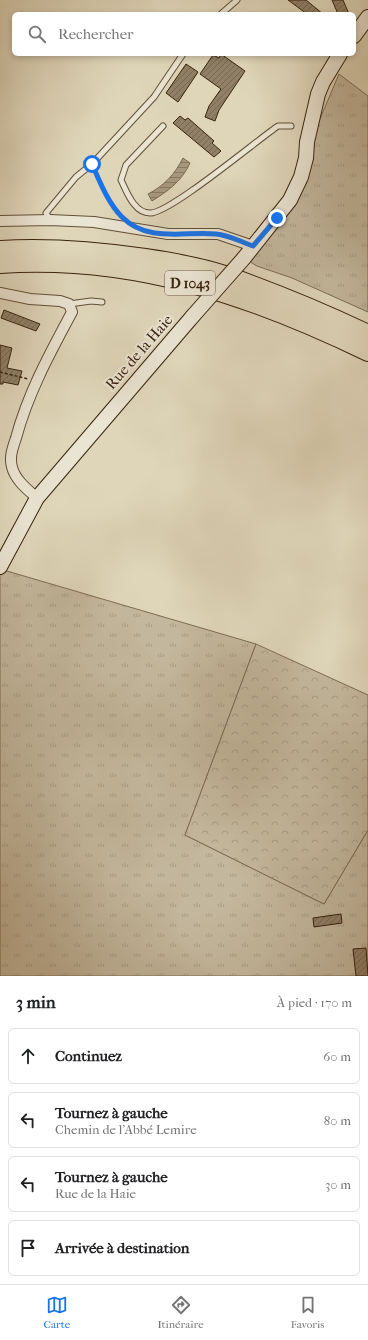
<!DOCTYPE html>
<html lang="fr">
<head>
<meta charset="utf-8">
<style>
  :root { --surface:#fff; --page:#f2f2f2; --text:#202124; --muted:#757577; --line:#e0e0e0; --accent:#1a73e8 }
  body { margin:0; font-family:"IM FELL French Canon",serif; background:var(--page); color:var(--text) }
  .stop { position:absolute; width:12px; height:12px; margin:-9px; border:3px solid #1a73e8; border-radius:50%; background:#fff }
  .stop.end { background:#1a73e8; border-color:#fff; box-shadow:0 1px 4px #0008 }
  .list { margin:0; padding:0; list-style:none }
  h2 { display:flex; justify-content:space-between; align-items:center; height:52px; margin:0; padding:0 16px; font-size:17px }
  h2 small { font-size:13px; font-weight:400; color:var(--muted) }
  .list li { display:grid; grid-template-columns:26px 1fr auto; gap:12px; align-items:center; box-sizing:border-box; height:56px; margin:0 8px 8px; padding:0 8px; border:1px solid var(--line); border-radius:6px }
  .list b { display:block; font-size:15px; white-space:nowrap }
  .list p { margin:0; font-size:13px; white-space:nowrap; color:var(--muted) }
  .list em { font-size:13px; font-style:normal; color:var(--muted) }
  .icon { flex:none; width:22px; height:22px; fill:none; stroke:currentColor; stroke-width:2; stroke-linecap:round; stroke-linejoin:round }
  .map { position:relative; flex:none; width:368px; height:976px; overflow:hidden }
  .search { position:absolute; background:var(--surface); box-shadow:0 2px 6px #0003; left:12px; right:12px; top:12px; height:44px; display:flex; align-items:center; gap:10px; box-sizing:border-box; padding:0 14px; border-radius:6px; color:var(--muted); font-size:15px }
  .sheet { height:308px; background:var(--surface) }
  nav { display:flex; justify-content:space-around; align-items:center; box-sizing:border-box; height:56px; border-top:1px solid var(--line); background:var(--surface); font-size:11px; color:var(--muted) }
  nav a { display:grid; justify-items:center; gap:2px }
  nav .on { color:var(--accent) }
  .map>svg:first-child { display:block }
</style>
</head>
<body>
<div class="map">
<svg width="368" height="976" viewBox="0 0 368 976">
  <defs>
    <pattern id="grass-tufts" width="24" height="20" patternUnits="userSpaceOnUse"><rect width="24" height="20" fill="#c3b79d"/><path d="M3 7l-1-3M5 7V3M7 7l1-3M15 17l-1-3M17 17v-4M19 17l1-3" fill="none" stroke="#a89d86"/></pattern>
    <pattern id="forest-crowns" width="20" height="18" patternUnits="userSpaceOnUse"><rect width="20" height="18" fill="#c3b79d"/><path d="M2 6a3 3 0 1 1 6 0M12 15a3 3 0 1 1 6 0" fill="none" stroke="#a89d86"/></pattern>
    <pattern id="water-rules" width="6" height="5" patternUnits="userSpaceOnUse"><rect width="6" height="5" fill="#a6997f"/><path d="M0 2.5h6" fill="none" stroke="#887c66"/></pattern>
    <pattern id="building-hatch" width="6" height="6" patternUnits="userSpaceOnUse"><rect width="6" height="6" fill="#8f8067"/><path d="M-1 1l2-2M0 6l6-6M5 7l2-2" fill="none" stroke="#766853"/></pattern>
  </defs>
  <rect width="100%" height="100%" fill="#dfd6ba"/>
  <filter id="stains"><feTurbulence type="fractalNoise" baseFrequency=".005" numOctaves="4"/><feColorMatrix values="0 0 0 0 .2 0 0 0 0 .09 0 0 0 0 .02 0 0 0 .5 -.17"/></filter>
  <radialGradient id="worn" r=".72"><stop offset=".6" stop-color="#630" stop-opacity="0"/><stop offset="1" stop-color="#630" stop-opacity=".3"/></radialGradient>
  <path fill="url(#grass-tufts)" stroke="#7e6c55" d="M339 74 368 96V312L292 278 257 266 242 257 284 204Z
    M0 569 256 644 185 835 324 904 368 830V976H0Z"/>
  <path fill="url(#forest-crowns)" stroke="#7e6c55" d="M256 644 368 695V830L324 904 185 835Z"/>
  <path fill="url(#water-rules)" stroke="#7a6951" d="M183 158 190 163C182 181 168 191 152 201L148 194C164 186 175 174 183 158Z"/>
  <path fill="url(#building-hatch)" stroke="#38220d" d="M288 0H306L323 14H307Z
    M332 0H343L349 14H338Z
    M221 54 245 71 219 110 215 121 205 117 209 106 221 89 200 74 213 55 219 58Z
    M186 64 198 72 178 102 166 93Z
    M180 116 185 120 188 118 214 141 212 143 221 151 214 157 173 123Z
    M4 310 40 324 36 331 1 318Z
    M0 345 12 348 7 368 22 371 18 385 3 382V384H0Z
    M341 914 342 923 314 927 313 918Z
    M366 948 368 976H356L353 949Z"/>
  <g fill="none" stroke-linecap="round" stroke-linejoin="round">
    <defs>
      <path id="lane" d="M221 14 237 0
        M163 126 126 165 121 180C127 192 134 213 150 213 169 214 256 141 278 126H291
        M50 220 46 213 76 177 92 164 154 97 183 54
        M69 304 91 301 102 302"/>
      <path id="street" d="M0 221 50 220 94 222 168 234H218L253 246
        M0 293 30 299 60 301 69 304 72 312C50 353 28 393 16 438 13 447 9 457 12 467 15 480 28 490 37 498"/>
      <path id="secondary" d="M354 36 368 17
        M244 258 290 200 301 177 306 158 307 142 318 94 323 82 340 54
        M0 567 37 498 192 317"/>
      <path id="highway" d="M0 250C49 247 97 251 145 258 172 262 200 267 225 275 273 292 322 312 368 334
        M0 264C133 255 250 295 368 352"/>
    </defs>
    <use href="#lane" stroke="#624f38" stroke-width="7"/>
    <use href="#street" stroke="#624f38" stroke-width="12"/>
    <use href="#secondary" stroke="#38220d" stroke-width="16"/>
    <use href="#highway" stroke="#38220d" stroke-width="20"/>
    <path stroke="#38220d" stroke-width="1.5" stroke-dasharray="3 2" stroke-linecap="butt" d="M95 171 104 191 121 216
      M0 372 28 379"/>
    <use href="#lane" stroke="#eae4d2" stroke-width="5"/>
    <use href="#street" stroke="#eae4d2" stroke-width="10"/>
    <use href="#secondary" stroke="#eae4d2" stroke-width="14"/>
    <use href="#highway" stroke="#dfd6ba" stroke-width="18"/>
    <defs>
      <path id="secondary-bridge" d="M192 317 244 258"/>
    </defs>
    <use href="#secondary-bridge" stroke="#38220d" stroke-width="16" stroke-linecap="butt"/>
    <use href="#secondary-bridge" stroke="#eae4d2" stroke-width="14"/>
  </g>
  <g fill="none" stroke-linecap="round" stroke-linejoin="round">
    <path stroke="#1a73e8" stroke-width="5" d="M92 164C100 182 108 203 122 217 148 243 184 231 216 234 229 235 241 242 253 246L277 218"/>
  </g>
  <g text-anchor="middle" stroke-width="4" stroke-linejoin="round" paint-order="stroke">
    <rect fill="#eae4d2" stroke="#6d5c48" stroke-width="1" x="165" y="271" width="50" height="24" rx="3"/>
    <g font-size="14" font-weight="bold" fill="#38220d">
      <text x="190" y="288">D 1043</text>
    </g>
    <g font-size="15" fill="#38220d" stroke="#eae4d2">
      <text transform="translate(139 352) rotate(-49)" y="5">Rue de la Haie</text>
    </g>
  </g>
  <rect width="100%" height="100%" filter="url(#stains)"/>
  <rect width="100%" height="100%" fill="url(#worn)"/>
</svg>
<div class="stop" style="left:92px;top:164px"></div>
<div class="stop end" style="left:277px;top:218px"></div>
<div class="search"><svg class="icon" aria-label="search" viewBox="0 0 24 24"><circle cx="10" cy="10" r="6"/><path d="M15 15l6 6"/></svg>Rechercher</div>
</div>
<section class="sheet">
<h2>3 min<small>À pied · 170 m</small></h2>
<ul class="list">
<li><svg class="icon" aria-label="ahead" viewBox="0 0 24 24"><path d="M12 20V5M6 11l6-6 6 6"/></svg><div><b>Continuez</b></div><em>60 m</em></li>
<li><svg class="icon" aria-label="left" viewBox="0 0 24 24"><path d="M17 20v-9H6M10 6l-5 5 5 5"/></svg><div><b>Tournez à gauche</b><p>Chemin de l'Abbé Lemire</p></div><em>80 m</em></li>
<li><svg class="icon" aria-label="left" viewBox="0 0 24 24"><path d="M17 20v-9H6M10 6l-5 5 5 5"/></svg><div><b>Tournez à gauche</b><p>Rue de la Haie</p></div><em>30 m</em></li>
<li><svg class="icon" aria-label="arrive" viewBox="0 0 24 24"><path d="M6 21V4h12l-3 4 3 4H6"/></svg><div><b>Arrivée à destination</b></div></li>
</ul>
</section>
<nav>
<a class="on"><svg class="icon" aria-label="map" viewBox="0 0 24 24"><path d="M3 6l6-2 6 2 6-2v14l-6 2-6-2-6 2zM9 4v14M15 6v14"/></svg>Carte</a>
<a><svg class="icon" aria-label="directions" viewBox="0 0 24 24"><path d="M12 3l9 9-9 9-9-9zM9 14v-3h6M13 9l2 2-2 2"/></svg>Itinéraire</a>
<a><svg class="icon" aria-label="saved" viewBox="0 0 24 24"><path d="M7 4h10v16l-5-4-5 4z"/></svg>Favoris</a>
</nav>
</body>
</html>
